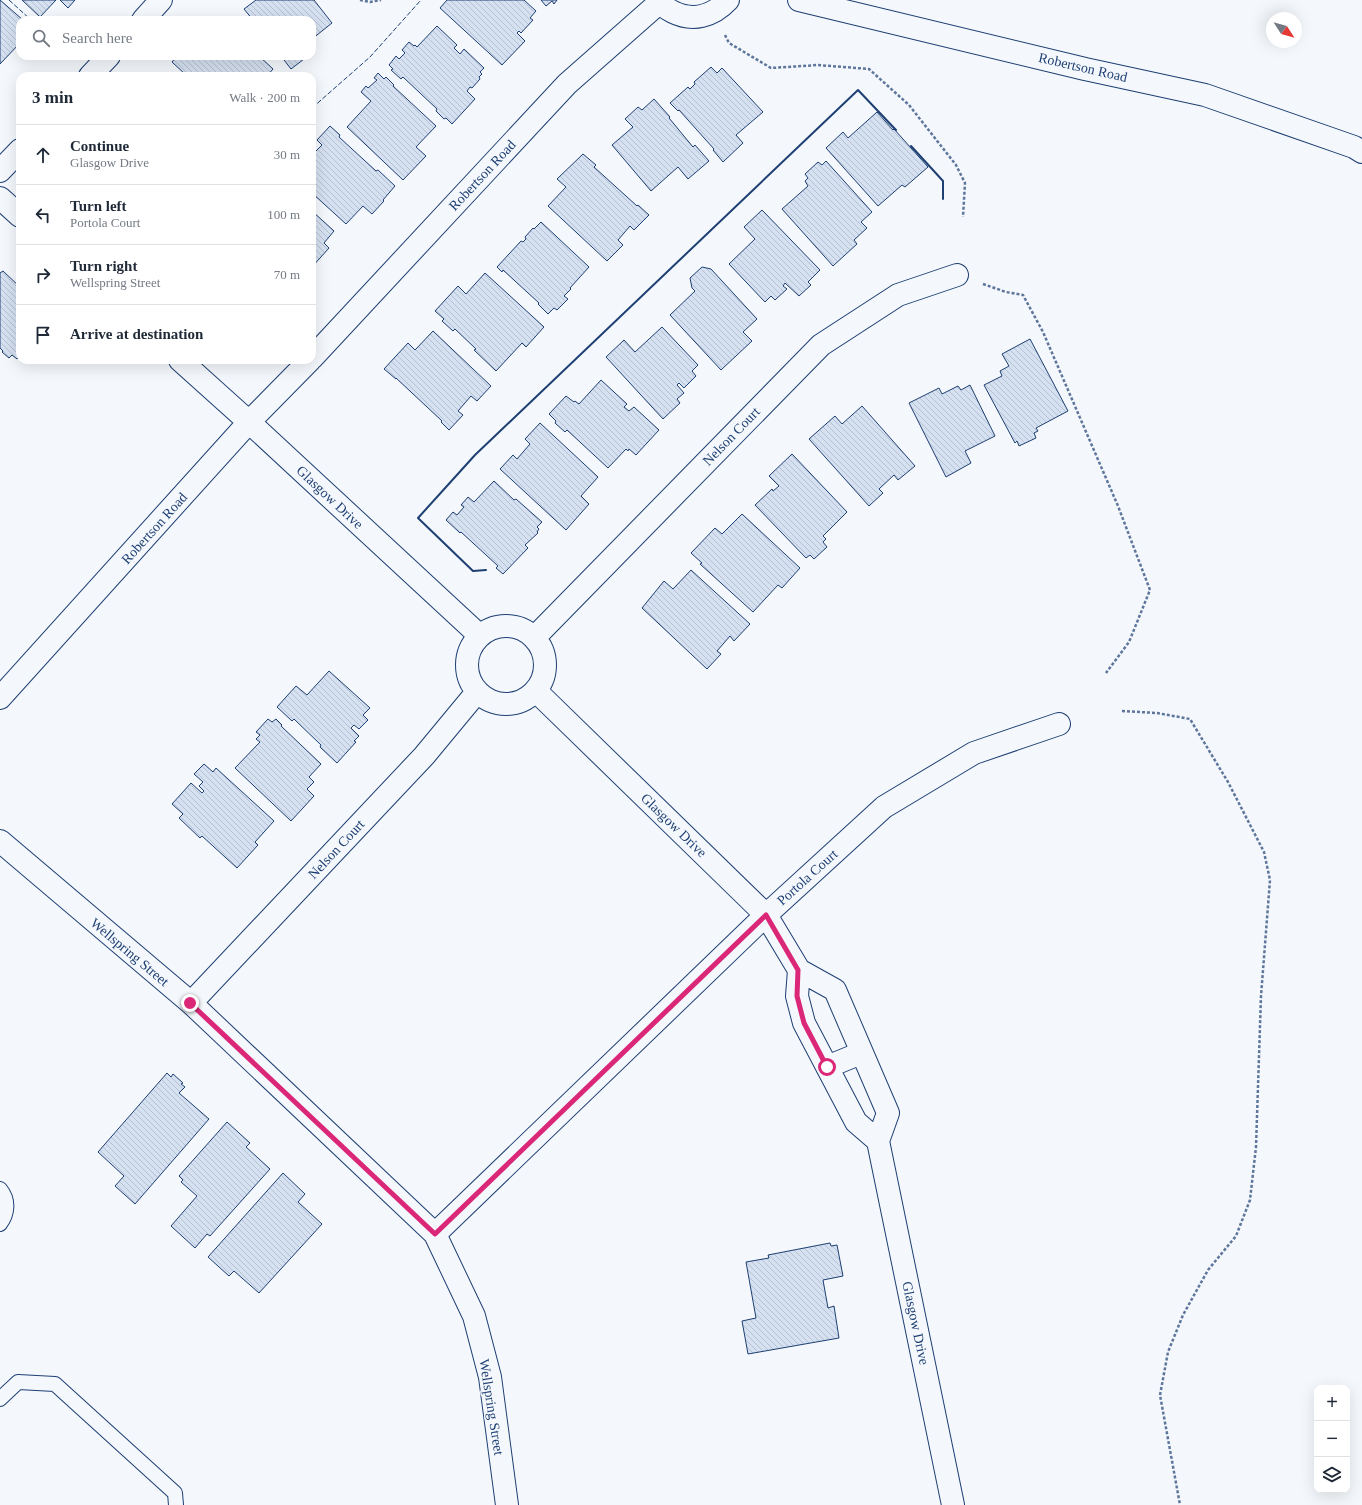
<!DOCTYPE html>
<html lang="en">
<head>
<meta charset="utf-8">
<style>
  :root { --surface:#fff; --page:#f6f6f7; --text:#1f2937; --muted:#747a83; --line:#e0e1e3 }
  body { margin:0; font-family:"Times New Roman",serif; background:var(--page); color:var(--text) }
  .controls { position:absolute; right:12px; bottom:12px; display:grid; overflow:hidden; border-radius:8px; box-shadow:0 4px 16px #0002 }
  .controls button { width:36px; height:36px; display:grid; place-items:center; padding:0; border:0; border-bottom:1px solid var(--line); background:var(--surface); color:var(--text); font:20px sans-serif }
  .compass { position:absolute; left:1266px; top:12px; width:36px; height:36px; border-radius:50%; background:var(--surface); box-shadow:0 4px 16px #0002; rotate:126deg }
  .stop { position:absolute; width:12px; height:12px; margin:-9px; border:3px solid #db2777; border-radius:50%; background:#fff }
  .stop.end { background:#db2777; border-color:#fff; box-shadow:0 1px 4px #0008 }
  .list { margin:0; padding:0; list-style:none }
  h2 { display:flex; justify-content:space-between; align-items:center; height:52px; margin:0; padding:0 16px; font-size:17px }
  h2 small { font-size:13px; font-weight:400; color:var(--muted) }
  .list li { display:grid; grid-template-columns:26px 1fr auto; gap:12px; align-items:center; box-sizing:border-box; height:60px; padding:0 16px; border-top:1px solid var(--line) }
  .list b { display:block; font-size:15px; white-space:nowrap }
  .list p { margin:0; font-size:13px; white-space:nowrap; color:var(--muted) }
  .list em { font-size:13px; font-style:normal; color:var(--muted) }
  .icon { flex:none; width:22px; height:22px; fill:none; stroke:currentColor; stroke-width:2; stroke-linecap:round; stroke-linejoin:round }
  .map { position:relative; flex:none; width:1362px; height:1505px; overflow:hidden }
  .search { position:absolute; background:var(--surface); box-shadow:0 4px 16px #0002; left:16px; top:16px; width:300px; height:44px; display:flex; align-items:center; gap:10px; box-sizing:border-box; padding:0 14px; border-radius:12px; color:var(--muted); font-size:15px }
  .panel { position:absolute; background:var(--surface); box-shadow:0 4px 16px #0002; left:16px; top:72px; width:300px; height:292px; border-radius:12px }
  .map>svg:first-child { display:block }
</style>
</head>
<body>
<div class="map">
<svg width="1362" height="1505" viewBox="0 0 1362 1505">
  <defs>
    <pattern id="building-back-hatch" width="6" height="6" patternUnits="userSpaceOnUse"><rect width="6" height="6" fill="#d5e0f0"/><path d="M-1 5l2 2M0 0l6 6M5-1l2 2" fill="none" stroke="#b6c1d1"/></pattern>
  </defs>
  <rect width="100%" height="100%" fill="#f4f7fb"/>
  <path fill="url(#building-back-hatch)" stroke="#1d3f73" d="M0 0 23 20H20V43L0 64Z
    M22 0H56L40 17Z
    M60 0H75L68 8Z
    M256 0H314L332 23 312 39V20H253L244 9Z
    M447 0H524L536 11 530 18 533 20 521 33 519 31 517 33 525 41 502 65 440 8Z
    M541 0H557L554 4 552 1 546 6Z
    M437 26 457 45 454 48 460 54 464 49 484 68 480 72 482 74 479 77 480 79 472 88 470 87 467 91 475 99 452 124 446 118 444 119 436 111 437 109 403 77 401 79 391 70 393 69 389 65 396 56 399 59 405 53 402 50 409 42 414 46 415 45 417 47Z
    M177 56H259L273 69 267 76H190L187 74 186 75 172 62Z
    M281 56H308L291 69Z
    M711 67 717 73 722 68 763 112 736 135 743 143 723 162 713 150 714 149 679 110 678 111 670 103 688 87 690 89 695 84 694 82Z
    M378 73 384 79 386 77 394 85 393 86 436 126 416 147 426 156 403 180 347 127 371 101 361 92 366 86 368 88 377 80 374 78Z
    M654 99 670 117 669 118 693 147 695 145 709 161 688 179 678 167 651 191 612 145 633 127 625 119 638 107 642 110Z
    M877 112 893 130 894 129 928 167 905 187 902 185 878 206 826 148 843 132 848 138Z
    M330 126 340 135 339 137 376 171 378 170 395 186 383 200 384 201 372 214 363 206 346 224 312 193V155L322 145 317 140Z
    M583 154 596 165 594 167 637 206 638 205 649 215 634 230 630 226 618 240 623 245 607 261 548 206 566 187 557 179Z
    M826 161 872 212 861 222 867 228 854 240 857 244 833 266 782 209 808 186 805 181 808 178 805 174 818 162 822 165Z
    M762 210 820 270 808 282 811 285 799 296 785 283 783 286 787 289 775 300 771 296 765 302 729 264 755 239 744 227Z
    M312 211 334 231 324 243 329 248 312 267Z
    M541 222 589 267 570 288 571 289 564 296 568 299 557 310 554 308 548 314 538 304 539 303 503 270 502 272 497 267 521 241 523 242 526 239 525 237 533 228 534 229Z
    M702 267 711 269 757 319 743 332 752 341 721 370 670 315 695 291 692 288 690 278Z
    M3 271 20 287V355L17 359 12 355 9 358 2 352 3 351 0 348V273Z
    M485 273 544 327 526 347 522 343 496 371 474 350 476 349 455 329 453 331 442 321 444 319 435 311 458 286 466 294Z
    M662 327 698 365 692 371 696 376 684 388 679 383 677 385 684 393 677 399 680 403 663 419 606 357 624 340 635 352Z
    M433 331 491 386 477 401 471 396 458 411 463 415 449 430 441 422 442 421 396 378V379L384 369 408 343 415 350Z
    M1030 339 1068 411 1036 428 1038 431 1034 433 1036 438 1019 446 1017 441 1015 443 984 385 1002 376 1000 371 1009 366 1002 354Z
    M601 380 627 404 624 407 629 411 634 407 659 430 636 455 629 449 628 451 626 449 608 468 567 430 565 432 555 423 556 421 549 414 566 396 574 402 575 401 579 404Z
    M970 385 995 436 965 451 971 463 946 477 909 403 939 388 942 394 958 386 961 390Z
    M862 406 915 466 898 480 894 475 879 489 883 493 869 506 809 439 835 416 842 424Z
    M540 423 598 477 581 496 589 504 566 530 500 469 513 455 517 459 530 444 525 439Z
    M792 454 847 512 823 536 826 539 823 542 827 547 814 559 810 555 806 558 755 505 772 489 773 491 779 486 769 476Z
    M494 481 514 500 516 499 542 522 537 527 539 529 537 532 538 533 525 545 528 548 503 574 496 568 498 566 461 532 460 533 446 520 453 512 457 515 464 507 461 505 468 497 474 502Z
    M742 514 800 568 782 588 778 585 753 612 700 564 702 563 691 553 715 528 722 534Z
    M691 570 750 624 734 641 730 636 717 651 721 654 707 669 642 608 664 581 673 589Z
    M329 671 370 708 363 715 368 720 359 729 354 725 351 728 359 736 354 741 356 742 337 763 320 747 321 745 294 719 292 721 277 707 296 686 307 695Z
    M268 719 272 722 276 719 282 725 281 726 321 764 309 777 314 782 307 789 314 796 291 821 235 768 260 742 256 739 260 735 256 732Z
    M204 764 213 772 216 768 274 821 255 842 258 845 237 868 202 836 200 838 179 818 183 814 172 804 191 783 202 793 204 791 199 786 203 782 194 774Z
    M167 1073 171 1077 173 1074 183 1083 181 1084 185 1087 179 1093 209 1119 135 1204 115 1186 124 1176 98 1152Z
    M227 1122 250 1143 246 1147 270 1169 210 1236 207 1234 195 1248 171 1226 197 1196 181 1182 183 1180 179 1176Z
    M283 1173 305 1194 298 1202 322 1224 259 1293 234 1271 229 1276 208 1257Z
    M830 1243 831 1246 837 1245 843 1276 823 1280 828 1308 834 1306 839 1338 748 1354 742 1321 756 1318 746 1262 769 1258 768 1255Z"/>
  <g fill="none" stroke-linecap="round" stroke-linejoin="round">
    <defs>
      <path id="lane" d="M0 1189C9 1200 8 1213 0 1224
        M0 1399 18 1382 55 1384 175 1493 176 1505"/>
      <path id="street" d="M659 0C662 6 667 9 673 12 693 22 713 16 728 0
        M799 0 1085 69 1205 95 1354 147 1362 152
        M143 20 161 0
        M90 76 109 56
        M0 171 20 150
        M0 198 20 216
        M312 358 567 84 660 2
        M180 360 249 422 479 635
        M467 665a39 39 0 1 1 78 0a39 39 0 1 1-78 0Z
        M534 638 821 345 898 295 957 275
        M536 691 766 915 799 970 835 990 888 1113 878 1141 953 1505
        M0 698 249 422 310 360
        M0 841 191 1003 435 1234 474 1316 490 1377 507 1505
        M799 970 797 996 804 1023 856 1122 878 1141
        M191 1003 424 756 477 692
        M827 1067 861 1053
        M435 1234 766 915 884 807 974 753 1059 724"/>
    </defs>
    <use href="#lane" stroke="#1d3f73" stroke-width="16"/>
    <use href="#street" stroke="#1d3f73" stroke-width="24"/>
    <path stroke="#5e769c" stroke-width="2.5" stroke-dasharray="3 2" stroke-linecap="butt" d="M360 0 370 2 381 0
      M725 35 729 43 771 68 818 65 869 69 909 105 956 165 965 183 963 217
      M983 284 1006 292 1023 295 1043 332 1118 506 1150 590 1129 642 1106 673
      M1122 711 1157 713 1190 719 1228 782 1264 852 1270 880 1261 996 1256 1147 1250 1200 1236 1236 1208 1270 1183 1315 1168 1352 1160 1395 1180 1505"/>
    <use href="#lane" stroke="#f4f7fb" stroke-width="14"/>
    <use href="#street" stroke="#f4f7fb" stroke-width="22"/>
    <path stroke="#1d3f73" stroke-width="1" stroke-dasharray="5 2" stroke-linecap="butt" d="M9 0 31 20
      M312 108 370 57 421 0"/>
    <path stroke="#1d3f73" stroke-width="2" d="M911 146 943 181V199
      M486 570 473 571 418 518 475 455 858 90 896 130"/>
  </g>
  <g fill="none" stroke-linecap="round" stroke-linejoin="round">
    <path stroke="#db2777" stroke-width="5" d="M190 1003 435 1234 766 915 798 970 797 996 804 1023 827 1067"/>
  </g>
  <g text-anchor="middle" stroke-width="3" stroke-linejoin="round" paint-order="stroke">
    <g font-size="14" fill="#1d3f73" stroke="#f4f7fb">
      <text transform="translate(1083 67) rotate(13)" y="5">Robertson Road</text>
      <text transform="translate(482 175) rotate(-47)" y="5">Robertson Road</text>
      <text transform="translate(731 436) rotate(-46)" y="5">Nelson Court</text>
      <text transform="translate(330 497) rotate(43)" y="5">Glasgow Drive</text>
      <text transform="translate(154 528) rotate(-48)" y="5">Robertson Road</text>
      <text transform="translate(674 825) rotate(44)" y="5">Glasgow Drive</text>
      <text transform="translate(336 849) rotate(-47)" y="5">Nelson Court</text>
      <text transform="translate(807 877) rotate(-42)" y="5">Portola Court</text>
      <text transform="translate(130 952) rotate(40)" y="5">Wellspring Street</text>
      <text transform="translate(916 1323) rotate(78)" y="5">Glasgow Drive</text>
      <text transform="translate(492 1407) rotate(81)" y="5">Wellspring Street</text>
    </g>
  </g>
</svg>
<div class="controls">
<button>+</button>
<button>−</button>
<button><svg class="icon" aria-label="layers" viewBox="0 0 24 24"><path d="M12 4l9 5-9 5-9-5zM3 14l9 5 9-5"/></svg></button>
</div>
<svg class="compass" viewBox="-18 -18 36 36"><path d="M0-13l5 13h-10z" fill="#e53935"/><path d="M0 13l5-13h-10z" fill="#747a83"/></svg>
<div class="stop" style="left:827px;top:1067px"></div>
<div class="stop end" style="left:190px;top:1003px"></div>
<div class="search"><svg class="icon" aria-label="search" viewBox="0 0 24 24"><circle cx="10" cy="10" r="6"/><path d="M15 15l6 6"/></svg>Search here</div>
<section class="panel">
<h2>3 min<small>Walk · 200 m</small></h2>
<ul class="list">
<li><svg class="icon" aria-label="ahead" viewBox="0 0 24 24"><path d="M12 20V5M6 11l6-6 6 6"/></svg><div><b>Continue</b><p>Glasgow Drive</p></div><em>30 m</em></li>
<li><svg class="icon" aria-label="left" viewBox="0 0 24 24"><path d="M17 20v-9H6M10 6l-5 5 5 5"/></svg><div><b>Turn left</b><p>Portola Court</p></div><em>100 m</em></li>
<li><svg class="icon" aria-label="right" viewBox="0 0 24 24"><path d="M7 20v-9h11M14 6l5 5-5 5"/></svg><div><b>Turn right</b><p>Wellspring Street</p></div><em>70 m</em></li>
<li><svg class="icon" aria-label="arrive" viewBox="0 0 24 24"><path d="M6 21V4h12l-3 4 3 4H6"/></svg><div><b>Arrive at destination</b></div></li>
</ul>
</section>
</div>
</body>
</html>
